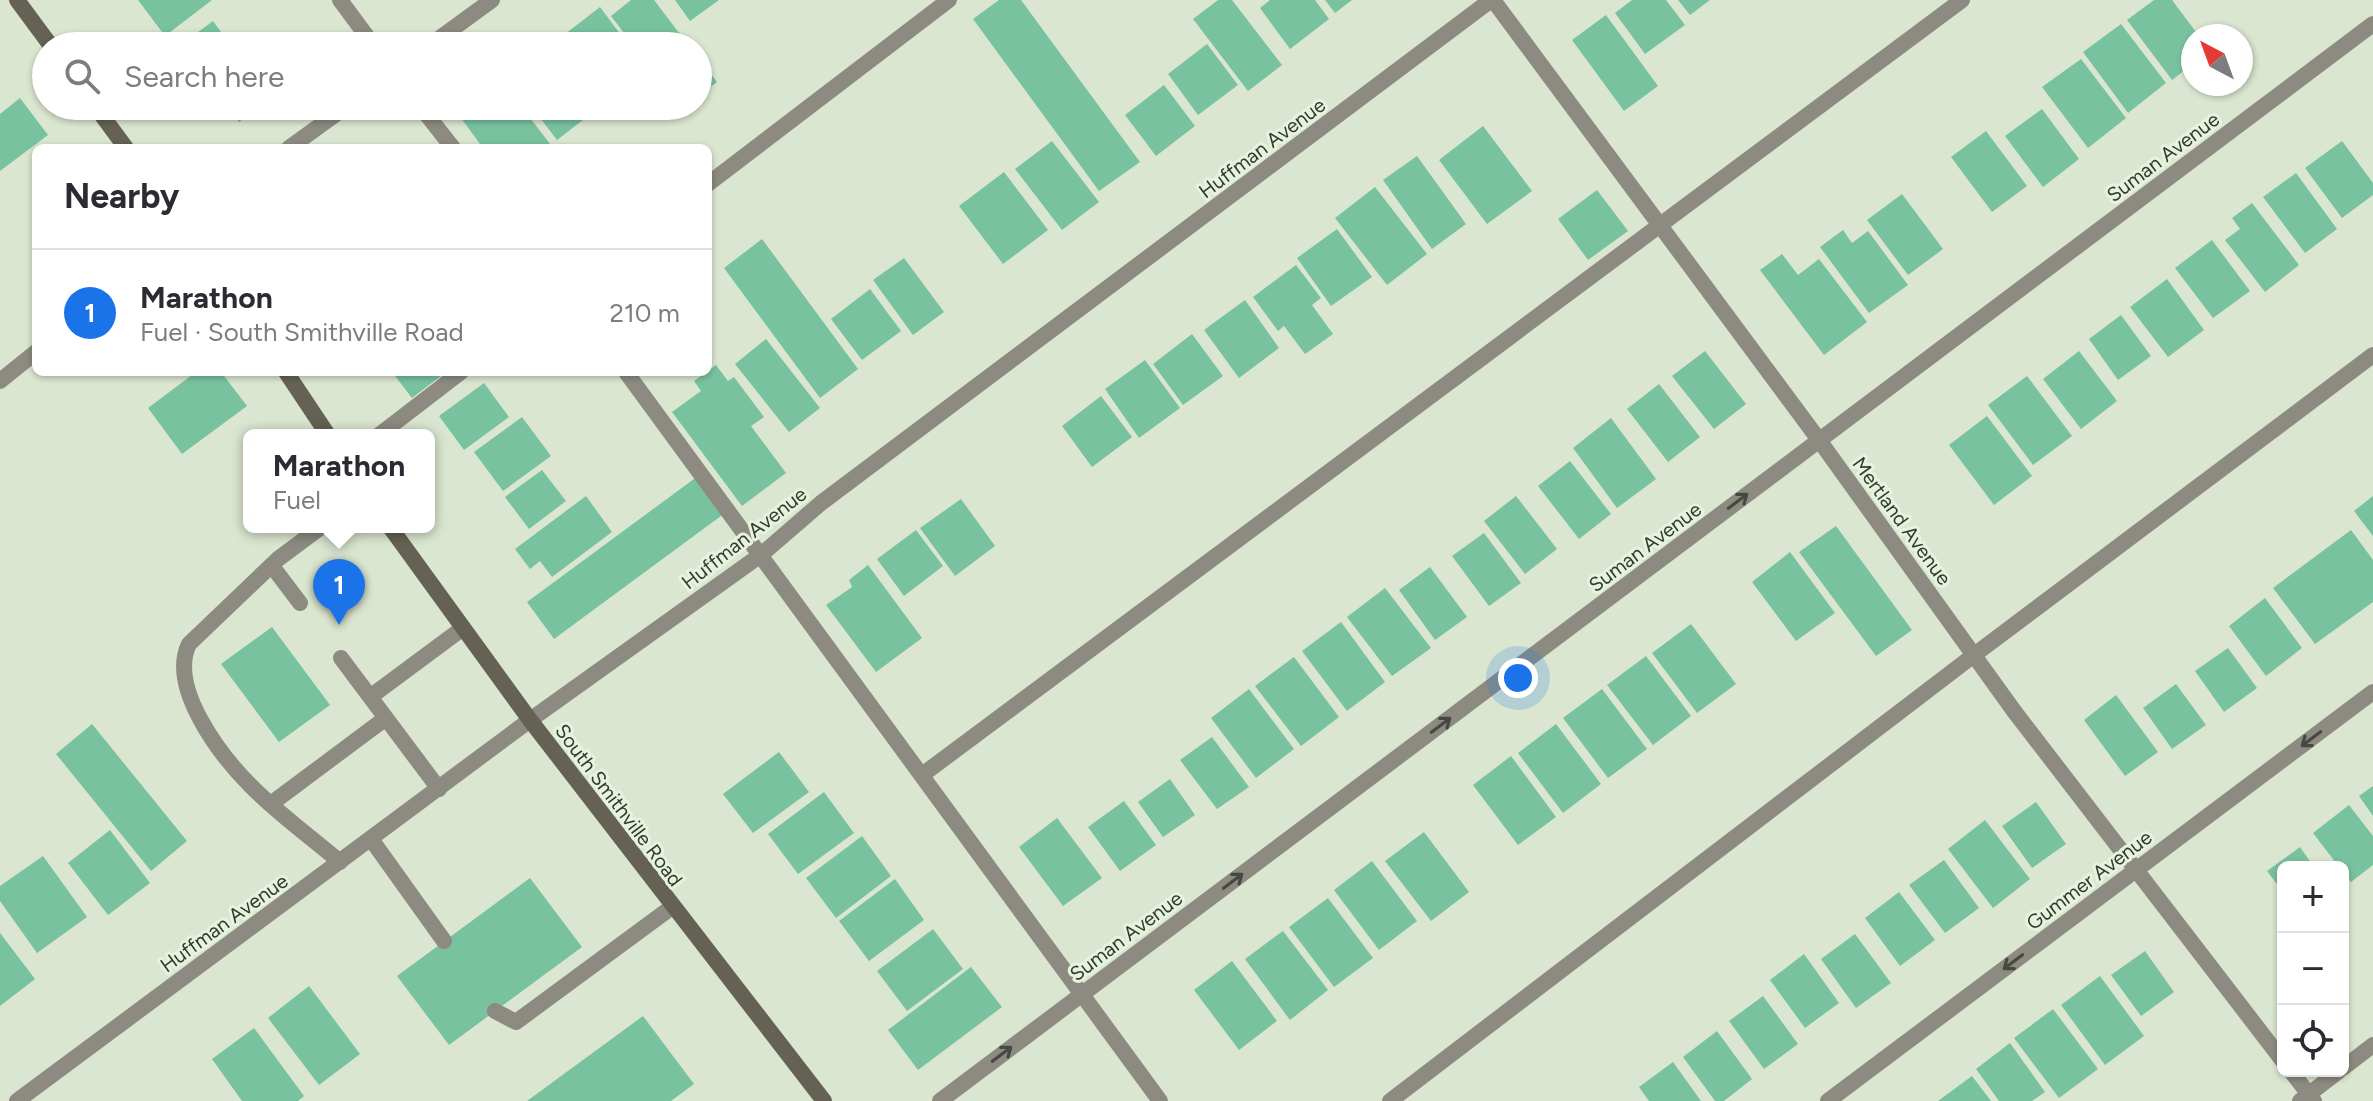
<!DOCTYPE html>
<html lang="en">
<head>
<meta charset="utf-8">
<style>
  :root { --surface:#fff; --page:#f2f2f3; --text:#2b2b33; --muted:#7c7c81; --line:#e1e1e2; --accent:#1a73e8 }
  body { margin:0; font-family:Figtree,sans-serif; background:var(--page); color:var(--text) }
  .controls { position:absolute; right:24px; bottom:24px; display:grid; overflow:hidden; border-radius:12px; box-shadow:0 2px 6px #0004 }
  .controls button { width:72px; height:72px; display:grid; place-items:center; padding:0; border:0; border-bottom:2px solid var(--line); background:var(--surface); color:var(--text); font:40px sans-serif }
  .compass { position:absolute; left:2181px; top:24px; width:72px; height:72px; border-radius:50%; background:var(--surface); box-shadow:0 2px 6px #0004; rotate:319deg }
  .you { position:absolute; left:1518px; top:678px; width:28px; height:28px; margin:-20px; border:6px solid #fff; border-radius:50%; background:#1a73e8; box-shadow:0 0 0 12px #1a73e833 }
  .badge { display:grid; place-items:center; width:52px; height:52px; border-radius:50%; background:var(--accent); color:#fff; font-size:26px; font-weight:700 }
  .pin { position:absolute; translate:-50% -66px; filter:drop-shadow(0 2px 4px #0008) }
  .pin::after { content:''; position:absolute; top:42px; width:28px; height:24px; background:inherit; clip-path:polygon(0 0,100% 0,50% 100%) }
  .popup { position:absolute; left:243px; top:429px; width:192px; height:104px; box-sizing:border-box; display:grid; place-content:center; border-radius:12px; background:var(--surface); filter:drop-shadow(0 2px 6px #0005); font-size:26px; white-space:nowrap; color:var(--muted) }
  .popup b { font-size:30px; color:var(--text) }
  .popup::after { content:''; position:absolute; left:50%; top:100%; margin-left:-16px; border:16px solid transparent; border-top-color:var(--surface) }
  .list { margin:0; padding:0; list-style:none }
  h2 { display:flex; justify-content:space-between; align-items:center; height:104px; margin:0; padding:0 32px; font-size:34px }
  h2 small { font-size:26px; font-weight:400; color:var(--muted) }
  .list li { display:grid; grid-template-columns:52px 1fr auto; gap:24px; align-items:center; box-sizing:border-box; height:128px; padding:0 32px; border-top:2px solid var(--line) }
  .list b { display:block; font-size:30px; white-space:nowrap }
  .list p { margin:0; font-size:26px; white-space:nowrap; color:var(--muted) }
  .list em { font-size:26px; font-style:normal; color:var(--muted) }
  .icon { flex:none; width:44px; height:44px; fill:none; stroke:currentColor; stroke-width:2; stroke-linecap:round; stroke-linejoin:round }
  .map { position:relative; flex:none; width:2373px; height:1101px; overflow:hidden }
  .search { position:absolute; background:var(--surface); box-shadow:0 2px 6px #0004; left:32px; top:32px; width:680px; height:88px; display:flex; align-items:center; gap:20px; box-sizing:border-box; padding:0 28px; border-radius:44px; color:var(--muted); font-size:30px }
  .panel { position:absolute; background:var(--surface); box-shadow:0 2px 6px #0004; left:32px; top:144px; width:680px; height:232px; border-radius:12px }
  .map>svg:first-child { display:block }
</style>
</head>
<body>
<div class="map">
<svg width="2373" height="1101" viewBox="0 0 2373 1101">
  <rect width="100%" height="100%" fill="#dae6d0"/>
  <path fill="#79c29f" d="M138 0H212L165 36Z
    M631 0H654L689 46H634L611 16Z
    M675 0H719L690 21Z
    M999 0H1021L1140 162 1099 191 973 19Z
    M1218 0H1232L1282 65 1248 91 1193 19Z
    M1270 0H1315L1329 19 1290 49 1260 8Z
    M1325 0H1352L1335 13Z
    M1632 0H1666L1685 25 1645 54 1615 13Z
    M1678 0H1710L1690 15Z
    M2154 0H2172L2199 36H2193V64L2172 80 2127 20Z
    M600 7 629 46H560L556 41Z
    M1606 15 1658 86 1624 111 1572 40Z
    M213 21 231 46H179Z
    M2121 24 2166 83 2128 113 2083 52Z
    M1207 44 1238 85 1198 115 1168 74Z
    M698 57 717 82 698 97Z
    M2081 59 2126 118 2088 148 2042 87Z
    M1164 85 1195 126 1156 156 1125 115Z
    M20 98 48 135 0 171V114Z
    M228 106H262L239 122Z
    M468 106H521L550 144 545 148H483L458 114Z
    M531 106H601L557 140Z
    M2042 109 2079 159 2043 187 2005 136Z
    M1483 126 1532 191 1487 224 1439 160Z
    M1986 131 2027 186 1992 212 1951 157Z
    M1052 141 1099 202 1062 230 1015 169Z
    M2342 141 2373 183V195L2342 218 2305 168Z
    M1417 156 1466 224 1432 249 1383 180Z
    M1004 172 1048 230 1003 264 959 206Z
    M2296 173 2337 229 2305 253 2263 197Z
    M1375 187 1427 254 1387 285 1335 218Z
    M1597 190 1628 231 1588 260 1558 219Z
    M1902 194 1943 249 1908 275 1867 220Z
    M2252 203 2299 265 2265 292 2225 240 2240 229 2232 218Z
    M1337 229 1372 277 1331 306 1297 258Z
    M1843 230 1852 243 1868 231 1908 285 1869 313 1820 247Z
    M762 239 858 369 820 398 724 268Z
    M2212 240 2250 291 2213 318 2175 268Z
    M1782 254 1798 275 1819 259 1867 322 1824 355 1760 270Z
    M904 258 944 312 913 335 873 280Z
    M1296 265 1321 298 1312 305 1333 334 1305 354 1284 326 1278 331 1253 297Z
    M2167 279 2204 330 2168 357 2130 307Z
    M870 289 901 331 862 360 831 319Z
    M1245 300 1279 348 1239 378 1204 330Z
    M2121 315 2151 356 2118 380 2089 339Z
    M1192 334 1223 376 1183 405 1153 364Z
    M766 339 820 408 789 432 735 364Z
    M1705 351 1746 404 1714 429 1672 376Z
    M2079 351 2117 401 2081 429 2043 379Z
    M1145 360 1180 408 1139 438 1105 389Z
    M716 365 728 381 734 377 764 417 751 426 786 473 742 506 672 412 701 391 694 381Z
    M196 372H221L247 406 182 454 148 408Z
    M392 372H446L412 398Z
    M2027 376 2072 436 2033 465 1988 405Z
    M484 383 509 417 464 450 439 416Z
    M1659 384 1700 437 1668 462 1627 409Z
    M1101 396 1132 437 1092 467 1062 426Z
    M1987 416 2032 476 1994 505 1949 445Z
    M522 417 551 456 503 491 474 452Z
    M1611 418 1656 479 1617 508 1573 448Z
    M1570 461 1611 514 1579 539 1538 486Z
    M542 470 566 501 529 529 505 497Z
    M698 476 725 513 554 639 527 602Z
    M586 496 612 532 552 577 540 561 530 569 515 549Z
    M1516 496 1557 549 1525 574 1484 521Z
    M2373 496V536L2354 511Z
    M961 499 995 546 955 576 920 528Z
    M1836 526 1912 630 1876 656 1799 552Z
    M916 530 943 566 904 596 877 559Z
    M2351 530 2373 560V602L2315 644 2273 588Z
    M1484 533 1521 583 1489 606 1452 556Z
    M1790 552 1835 613 1796 641 1752 582Z
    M868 565 922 638 876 672 826 605 852 587 849 580Z
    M1430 567 1467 617 1435 640 1399 590Z
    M1385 588 1431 648 1392 676 1347 617Z
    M2265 598 2302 648 2266 676 2229 626Z
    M1341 622 1385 682 1347 711 1302 651Z
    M1691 624 1736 684 1697 713 1652 653Z
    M272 627 330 705 279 742 221 664Z
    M2228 648 2257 688 2224 712 2195 671Z
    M1646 656 1691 716 1653 745 1607 685Z
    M1294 657 1339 717 1301 746 1255 686Z
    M2176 684 2206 725 2172 749 2143 708Z
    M1249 689 1294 749 1256 778 1211 718Z
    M1602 689 1647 749 1608 778 1563 718Z
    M2116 695 2158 752 2125 776 2084 720Z
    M92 724 187 841 151 871 56 754Z
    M1556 724 1601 784 1563 813 1518 753Z
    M1212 737 1249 787 1217 809 1180 760Z
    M779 752 809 792 753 833 723 794Z
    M1511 756 1556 817 1518 845 1473 785Z
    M1170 779 1195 815 1163 837 1138 802Z
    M2373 786V816L2359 796Z
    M824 792 854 833 798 874 768 834Z
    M1124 801 1156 845 1120 871 1088 827Z
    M2036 802 2066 844 2032 868 2002 826Z
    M2349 805 2373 836V865L2351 882 2343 873V867H2339L2313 833Z
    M1057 818 1102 878 1063 906 1019 847Z
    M1985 820 2030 879 1993 908 1948 849Z
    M110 830 150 883 108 915 68 863Z
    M1424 832 1469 892 1431 921 1385 861Z
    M862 836 891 876 836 918 806 878Z
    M2300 847 2314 867H2283V892L2267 871Z
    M43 856 87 917 37 953 0 901V886Z
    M1944 860 1979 908 1945 933 1909 885Z
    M1372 861 1417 921 1379 950 1334 890Z
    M530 878 582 947 449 1045 397 976Z
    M895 879 924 920 869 961 839 921Z
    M1899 892 1935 940 1900 966 1865 918Z
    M1328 898 1373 958 1334 987 1289 927Z
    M933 929 963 969 907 1011 877 971Z
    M1283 931 1328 990 1290 1020 1245 959Z
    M0 933 35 979 0 1006Z
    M1855 934 1891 983 1856 1008 1821 959Z
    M2145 951 2174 992 2141 1016 2111 975Z
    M1804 954 1839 1003 1805 1028 1770 980Z
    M1232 961 1277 1021 1239 1050 1194 990Z
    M971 967 1002 1007 918 1070 888 1030Z
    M2100 976 2144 1036 2105 1065 2061 1005Z
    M309 986 360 1054 319 1085 268 1018Z
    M1763 996 1798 1044 1764 1069 1729 1021Z
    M2053 1009 2098 1069 2059 1098 2014 1038Z
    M643 1016 694 1084 671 1101H527Z
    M254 1028 304 1096 298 1101H242L212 1059Z
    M1717 1031 1752 1079 1724 1101H1715L1683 1057Z
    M2010 1043 2045 1092 2032 1101H1999L1976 1069Z
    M1673 1062 1701 1101H1649L1639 1087Z
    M1972 1076 1991 1101H1938Z"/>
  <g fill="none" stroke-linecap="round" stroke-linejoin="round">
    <path stroke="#8d8b81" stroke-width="16" d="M340 0 374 46
      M420 106 453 148
      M708 184 949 0
      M626 372 1160 1101
      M379 435 461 372
      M321 527 278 559 189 644C168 687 220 755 250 785 277 813 311 837 340 862
      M272 566 300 603
      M341 658 439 789
      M370 697 463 628
      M922 775 1962 0
      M272 803 386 718
      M371 839 444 941
      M495 1011 516 1022 672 907
      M2343 1068 2373 1045
      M1390 1101 1974 655 2373 355
      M2300 1101 2339 1071"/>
    <path stroke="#8d8b81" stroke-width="16" d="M1493 0 1819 440 2014 711 2283 1061
      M429 46 492 0
      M289 148 347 106
      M0 381 36 352
      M530 720 762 554 821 503 1491 0
      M2291 1071 2314 1101
      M940 1101 2373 24
      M1828 1101 2373 692"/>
    <path stroke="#8d8b81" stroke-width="16" d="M17 1101 530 720"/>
    <path stroke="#656254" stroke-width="16" d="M17 0 51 46
      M95 106 126 148
      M286 372 328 435
      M390 527 530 720 824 1101"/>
  </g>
  <defs><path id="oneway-shaft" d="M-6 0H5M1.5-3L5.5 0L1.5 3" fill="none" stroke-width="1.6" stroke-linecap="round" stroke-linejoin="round" transform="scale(2)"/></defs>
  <g stroke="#464941">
    <use href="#oneway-shaft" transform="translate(1738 501) rotate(-37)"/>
    <use href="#oneway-shaft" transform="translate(1441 725) rotate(-37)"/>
    <use href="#oneway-shaft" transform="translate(2311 739) rotate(143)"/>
    <use href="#oneway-shaft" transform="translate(1233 881) rotate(-37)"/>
    <use href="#oneway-shaft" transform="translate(2013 962) rotate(143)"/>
    <use href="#oneway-shaft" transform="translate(1002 1054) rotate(-37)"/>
  </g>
  <g text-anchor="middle" stroke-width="6" stroke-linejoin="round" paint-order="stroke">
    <g font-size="20" fill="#343931" stroke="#e7f4dd">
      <text transform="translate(1262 148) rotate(-37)" y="7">Huffman Avenue</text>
      <text transform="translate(2163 157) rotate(-37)" y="7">Suman Avenue</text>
      <text transform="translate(1902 521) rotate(54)" y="7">Mertland Avenue</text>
      <text transform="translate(744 538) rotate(-38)" y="7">Huffman Avenue</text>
      <text transform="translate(1645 547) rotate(-37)" y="7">Suman Avenue</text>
      <text transform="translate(619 805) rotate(53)" y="7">South Smithville Road</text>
      <text transform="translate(2089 880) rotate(-37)" y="7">Gummer Avenue</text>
      <text transform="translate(224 923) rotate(-36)" y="7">Huffman Avenue</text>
      <text transform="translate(1126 936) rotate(-37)" y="7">Suman Avenue</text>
    </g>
  </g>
</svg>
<div class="controls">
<button>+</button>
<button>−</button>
<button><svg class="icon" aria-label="locate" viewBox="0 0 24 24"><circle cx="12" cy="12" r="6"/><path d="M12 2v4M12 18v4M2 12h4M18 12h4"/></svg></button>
</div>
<svg class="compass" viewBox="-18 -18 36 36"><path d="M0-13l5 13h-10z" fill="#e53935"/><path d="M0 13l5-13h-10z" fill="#7c7c81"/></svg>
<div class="you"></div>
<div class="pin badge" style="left:339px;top:625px">1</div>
<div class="popup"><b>Marathon</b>Fuel</div>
<div class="search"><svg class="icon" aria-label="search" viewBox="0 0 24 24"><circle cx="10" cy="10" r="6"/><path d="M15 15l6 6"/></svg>Search here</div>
<section class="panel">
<h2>Nearby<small></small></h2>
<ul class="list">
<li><span class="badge">1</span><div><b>Marathon</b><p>Fuel · South Smithville Road</p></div><em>210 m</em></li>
</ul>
</section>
</div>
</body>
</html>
